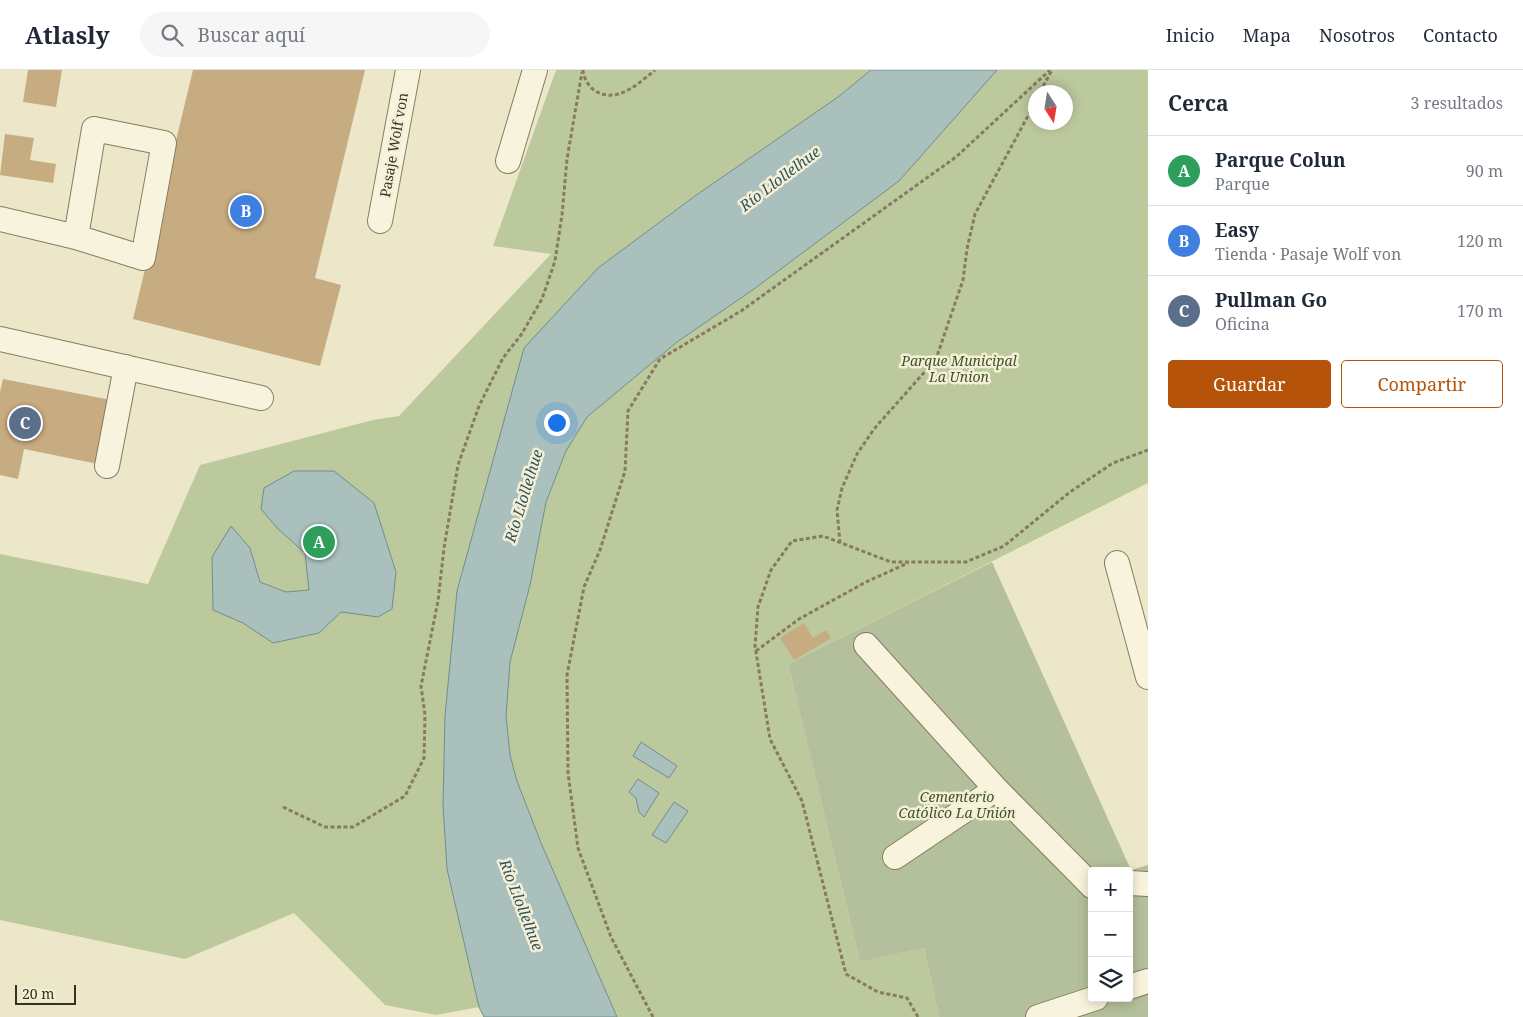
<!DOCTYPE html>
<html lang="es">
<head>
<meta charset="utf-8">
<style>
  :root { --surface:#fff; --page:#f6f6f7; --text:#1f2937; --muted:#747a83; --line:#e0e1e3; --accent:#b45309 }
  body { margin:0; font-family:"Noto Serif",serif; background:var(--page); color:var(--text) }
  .controls { position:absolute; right:15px; bottom:15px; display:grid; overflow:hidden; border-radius:5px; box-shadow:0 2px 12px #0003 }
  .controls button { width:45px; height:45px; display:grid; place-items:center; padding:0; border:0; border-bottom:1px solid var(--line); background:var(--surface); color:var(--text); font:25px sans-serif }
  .compass { position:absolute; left:1028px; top:15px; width:45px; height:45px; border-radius:50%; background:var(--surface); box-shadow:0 2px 12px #0003; rotate:168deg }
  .scale { position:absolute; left:15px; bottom:12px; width:61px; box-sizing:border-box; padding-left:5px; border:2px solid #383021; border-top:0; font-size:14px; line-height:18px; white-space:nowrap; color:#383021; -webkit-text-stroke:4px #f4f0d8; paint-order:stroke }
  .you { position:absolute; left:556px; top:352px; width:18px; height:18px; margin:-12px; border:4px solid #fff; border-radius:50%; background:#1a73e8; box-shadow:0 0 0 8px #1a73e833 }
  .badge { display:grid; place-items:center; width:32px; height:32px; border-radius:50%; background:var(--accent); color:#fff; font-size:16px; font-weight:700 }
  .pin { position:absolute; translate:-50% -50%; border:2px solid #fff; box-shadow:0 1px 5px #0006 }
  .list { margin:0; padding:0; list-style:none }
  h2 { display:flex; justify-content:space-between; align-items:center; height:65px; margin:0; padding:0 20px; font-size:21px }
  h2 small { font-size:16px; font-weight:400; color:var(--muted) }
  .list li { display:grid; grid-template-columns:32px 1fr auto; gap:15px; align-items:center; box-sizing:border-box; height:70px; padding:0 20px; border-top:1px solid var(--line) }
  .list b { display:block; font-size:19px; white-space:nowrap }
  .list p { margin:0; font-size:16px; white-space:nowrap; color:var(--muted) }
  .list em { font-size:16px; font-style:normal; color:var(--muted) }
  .actions { display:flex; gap:10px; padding:15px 20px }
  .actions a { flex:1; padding:11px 0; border:1px solid var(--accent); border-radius:5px; text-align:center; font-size:18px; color:var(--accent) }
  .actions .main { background:var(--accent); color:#fff }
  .icon { flex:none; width:28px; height:28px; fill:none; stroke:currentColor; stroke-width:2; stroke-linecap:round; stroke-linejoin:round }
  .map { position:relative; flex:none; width:1148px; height:947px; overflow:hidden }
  header { display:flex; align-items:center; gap:30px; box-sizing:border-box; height:70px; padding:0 25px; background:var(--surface); border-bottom:1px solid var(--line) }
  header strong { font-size:24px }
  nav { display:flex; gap:28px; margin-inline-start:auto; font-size:18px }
  .search { width:350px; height:45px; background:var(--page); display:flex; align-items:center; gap:12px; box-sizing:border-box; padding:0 18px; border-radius:28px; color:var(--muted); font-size:19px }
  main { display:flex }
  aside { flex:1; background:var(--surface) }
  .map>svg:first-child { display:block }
</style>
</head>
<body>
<header>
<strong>Atlasly</strong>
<div class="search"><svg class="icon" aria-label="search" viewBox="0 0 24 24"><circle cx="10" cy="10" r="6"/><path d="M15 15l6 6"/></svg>Buscar aquí</div>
<nav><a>Inicio</a><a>Mapa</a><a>Nosotros</a><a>Contacto</a></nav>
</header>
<main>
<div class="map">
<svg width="1148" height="947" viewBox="0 0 1148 947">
  <rect width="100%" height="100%" fill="#ece7c9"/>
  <path fill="#bcc99d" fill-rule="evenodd" d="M556 0H871L838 27 695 126 598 198 475 460 457 521 447 799 479 937 436 945 385 935 294 843 185 889 0 850V484L148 514 200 395 373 350 399 346 551 184 493 176Z
    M997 0H1148V413L788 594 860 892 924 878 939 947H617L541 773 517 711 510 685 506 646 510 592 530 515 546 432 566 381 587 347ZM1036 22H1066V52H1036Z"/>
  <path fill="#b4bf9b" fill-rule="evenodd" d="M992 492 1131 800 1148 795V947H939L924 878 860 892 788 594ZM1092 801H1129V928H1092Z"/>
  <path fill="#a9c0bd" stroke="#708e8c" d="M871 0H997L899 111 754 219 677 272 587 347 566 381 546 432 530 515 510 592 506 646 510 685 517 711 541 773 617 947H484L479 937 447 799 443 735 445 646 457 521 524 278 598 198 695 126 838 27Z
    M294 401H334L374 433 396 502 392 539 378 547 341 542 319 563 273 573 243 553 213 540 212 487 231 456 250 478 260 512 286 522 309 520 305 483 277 458 261 439 264 418Z
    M641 672 677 696 669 708 633 686Z
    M638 709 659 723 644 747 639 742 636 728 629 722Z
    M674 732 688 741 666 773 652 765Z"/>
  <path fill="#c7ab81" d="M28 0H62L56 37 23 32Z
    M193 0H365L315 208 341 215 320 296 133 249Z
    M5 64 34 68 30 90 56 94 53 113 0 105Z
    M3 309 111 330 98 394 24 379 18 409 0 405V322Z
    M804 553 813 568 826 560 831 568 794 590 780 568Z"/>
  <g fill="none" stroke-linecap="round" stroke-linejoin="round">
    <defs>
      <path id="minor" d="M508 91 535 0
        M0 149 76 167 143 188 164 73 94 59 76 167
        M380 151 408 0
        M0 269 261 328
        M107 396 126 297
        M1117 493 1148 607
        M866 575 996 719 1092 816
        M895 787 996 719
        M1129 813 1148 814
        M1129 917 1148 911
        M1038 947 1096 928"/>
    </defs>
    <use href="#minor" stroke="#877b5f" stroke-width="26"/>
    <path stroke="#877b5f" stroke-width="3" stroke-dasharray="4 2.5" stroke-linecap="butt" d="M583 0C583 6 588 16 594 20 616 35 638 14 655 0
      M1040 22 1052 0
      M840 473 837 440 842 418 857 384 874 359 936 289 963 210 967 179 975 144 1036 31
      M756 581 799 549 866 512 908 493
      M283 737 325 757H353L405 726 424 688 425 645 421 616 438 531 444 478 458 395 479 336 503 288 521 265 542 229 555 191 562 145 567 89 582 2
      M653 947 611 867 578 778 568 703 567 605 584 517 600 480 625 401 628 341 660 289 741 241 956 87 1050 0
      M918 947 907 928 878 922 846 904 802 731 770 669 755 576 758 537 771 500 792 471 823 466 891 492H966L1004 476 1070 422 1113 393 1148 380"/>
    <use href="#minor" stroke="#f7f3dc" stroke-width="24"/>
  </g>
  <g text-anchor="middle" stroke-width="5" stroke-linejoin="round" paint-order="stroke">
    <g font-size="14" fill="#383021" stroke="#f4f0d8">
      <text transform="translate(394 75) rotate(-80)" y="5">Pasaje Wolf von</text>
    </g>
    <g font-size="14" font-style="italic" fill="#415329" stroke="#f4f0d8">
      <text x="959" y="296">Parque Municipal<tspan x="959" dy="16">La Union</tspan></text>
      <text x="957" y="732">Cementerio<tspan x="957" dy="16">Católico La Unión</tspan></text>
    </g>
    <g font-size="15" font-style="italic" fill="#325357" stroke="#f4f0d8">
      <text transform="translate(780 109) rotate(-37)" y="5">Río Llollelhue</text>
      <text transform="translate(524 426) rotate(-73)" y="5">Río Llollelhue</text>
      <text transform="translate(521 835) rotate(69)" y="5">Río Llollelhue</text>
    </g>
  </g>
</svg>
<div class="controls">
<button>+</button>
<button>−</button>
<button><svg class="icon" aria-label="layers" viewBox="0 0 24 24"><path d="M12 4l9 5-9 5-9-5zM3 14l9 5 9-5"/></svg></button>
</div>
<svg class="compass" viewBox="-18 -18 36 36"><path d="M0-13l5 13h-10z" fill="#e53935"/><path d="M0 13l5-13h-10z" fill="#747a83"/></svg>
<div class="scale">20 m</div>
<div class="you"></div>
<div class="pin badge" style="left:319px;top:472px;background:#2e9e5b">A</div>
<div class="pin badge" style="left:246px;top:141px;background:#3f7fe0">B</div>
<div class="pin badge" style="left:25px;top:353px;background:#5c6f8a">C</div>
</div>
<aside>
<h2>Cerca<small>3 resultados</small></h2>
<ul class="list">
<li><span class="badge" style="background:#2e9e5b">A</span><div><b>Parque Colun</b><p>Parque</p></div><em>90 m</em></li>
<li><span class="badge" style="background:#3f7fe0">B</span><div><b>Easy</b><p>Tienda · Pasaje Wolf von</p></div><em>120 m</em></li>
<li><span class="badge" style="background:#5c6f8a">C</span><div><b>Pullman Go</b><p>Oficina</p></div><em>170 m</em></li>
</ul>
<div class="actions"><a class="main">Guardar</a><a>Compartir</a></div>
</aside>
</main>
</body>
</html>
